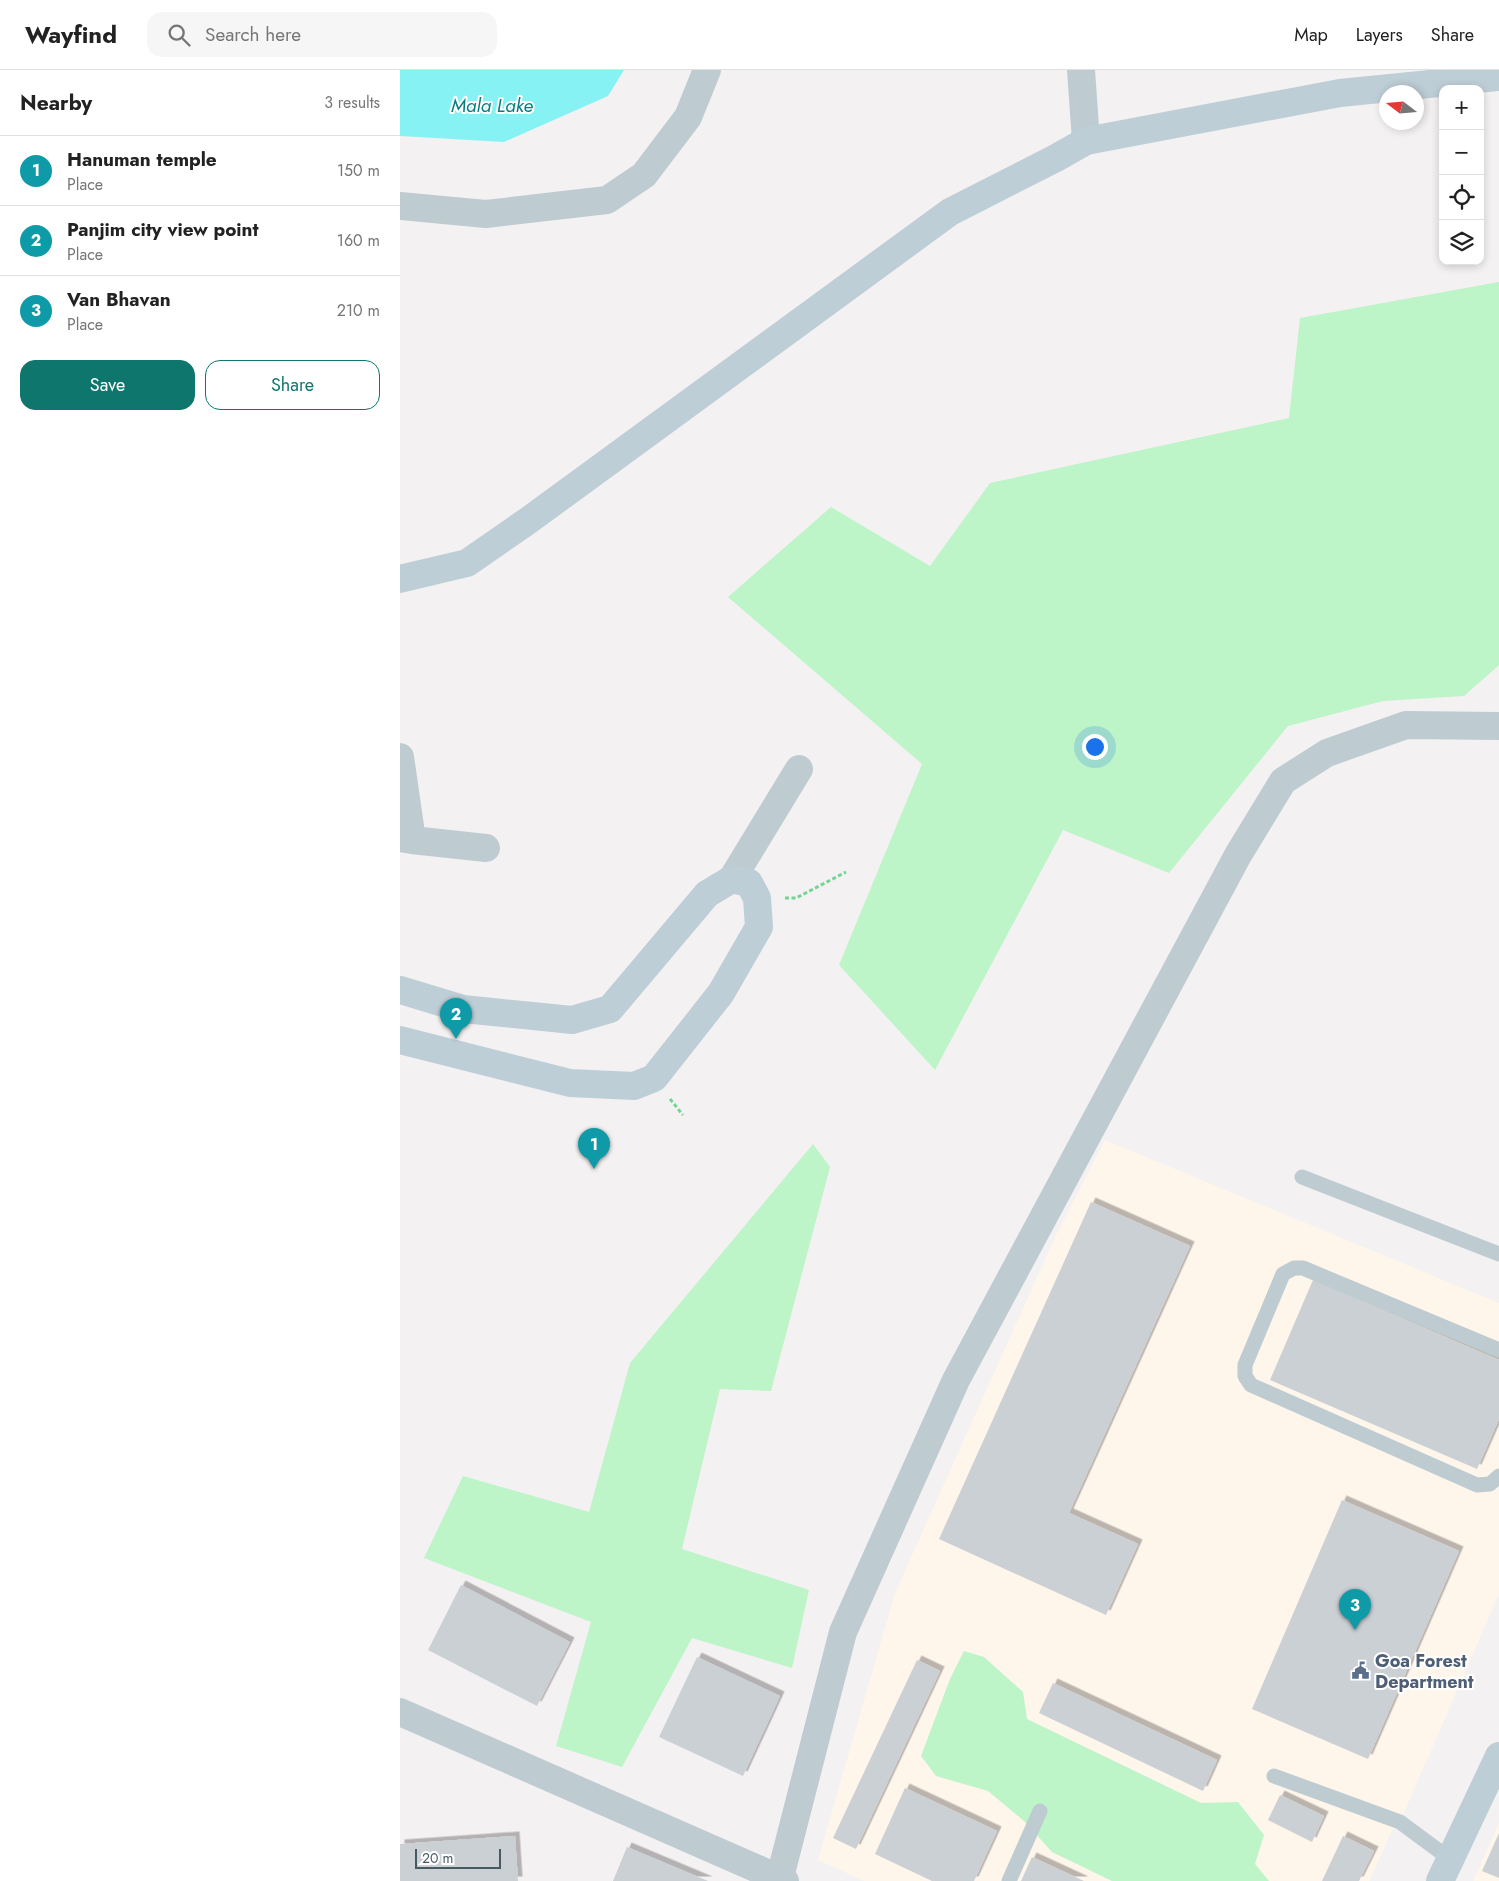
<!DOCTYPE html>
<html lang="en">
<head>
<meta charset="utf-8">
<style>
  :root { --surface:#fff; --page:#f6f6f6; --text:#222; --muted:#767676; --line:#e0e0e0; --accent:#0f766e }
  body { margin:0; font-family:Jost,sans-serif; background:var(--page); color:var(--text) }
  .controls { position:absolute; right:15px; top:15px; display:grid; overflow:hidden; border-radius:10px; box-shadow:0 2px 8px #0003 }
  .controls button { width:45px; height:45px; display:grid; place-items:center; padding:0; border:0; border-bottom:1px solid var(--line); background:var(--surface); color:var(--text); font:25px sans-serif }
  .compass { position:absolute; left:979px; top:15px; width:45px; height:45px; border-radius:50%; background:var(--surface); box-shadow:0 2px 8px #0003; rotate:286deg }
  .scale { position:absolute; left:15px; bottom:12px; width:86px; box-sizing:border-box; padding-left:5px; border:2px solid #475a61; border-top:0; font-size:14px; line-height:18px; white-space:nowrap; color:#475a61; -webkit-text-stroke:4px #fff; paint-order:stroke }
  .you { position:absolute; left:694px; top:676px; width:18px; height:18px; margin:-12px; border:4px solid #fff; border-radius:50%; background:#1a73e8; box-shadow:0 0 0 8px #1a73e833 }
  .badge { display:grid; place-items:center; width:32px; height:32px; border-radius:50%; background:var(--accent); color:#fff; font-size:16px; font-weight:700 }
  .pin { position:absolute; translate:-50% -41px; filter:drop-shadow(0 1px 2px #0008) }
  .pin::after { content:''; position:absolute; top:26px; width:18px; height:15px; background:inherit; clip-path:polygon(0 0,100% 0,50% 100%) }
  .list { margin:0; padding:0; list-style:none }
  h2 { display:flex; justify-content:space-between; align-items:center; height:65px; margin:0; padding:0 20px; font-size:21px }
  h2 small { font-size:16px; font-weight:400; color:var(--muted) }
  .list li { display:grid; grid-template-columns:32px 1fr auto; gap:15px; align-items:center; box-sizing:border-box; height:70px; padding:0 20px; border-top:1px solid var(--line) }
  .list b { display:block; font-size:19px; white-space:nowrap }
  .list p { margin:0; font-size:16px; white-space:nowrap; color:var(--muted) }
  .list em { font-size:16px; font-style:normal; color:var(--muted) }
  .actions { display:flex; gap:10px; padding:15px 20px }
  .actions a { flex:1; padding:11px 0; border:1px solid var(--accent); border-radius:15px; text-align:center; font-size:18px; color:var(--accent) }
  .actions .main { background:var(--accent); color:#fff }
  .icon { flex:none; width:28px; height:28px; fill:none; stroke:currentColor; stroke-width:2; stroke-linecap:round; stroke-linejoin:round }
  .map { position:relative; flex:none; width:1099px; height:1811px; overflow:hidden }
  header { display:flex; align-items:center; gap:30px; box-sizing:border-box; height:70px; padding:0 25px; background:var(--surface); border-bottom:1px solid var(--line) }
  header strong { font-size:24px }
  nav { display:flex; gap:28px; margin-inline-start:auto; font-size:18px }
  .search { width:350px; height:45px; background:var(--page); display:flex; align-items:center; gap:12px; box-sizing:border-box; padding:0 18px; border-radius:15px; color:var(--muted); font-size:19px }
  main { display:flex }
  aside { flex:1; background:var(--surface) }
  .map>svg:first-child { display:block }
</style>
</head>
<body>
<header>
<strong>Wayfind</strong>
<div class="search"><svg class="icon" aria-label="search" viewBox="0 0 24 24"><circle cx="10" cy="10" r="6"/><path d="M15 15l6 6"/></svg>Search here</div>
<nav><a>Map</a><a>Layers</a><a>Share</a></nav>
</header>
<main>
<aside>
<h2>Nearby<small>3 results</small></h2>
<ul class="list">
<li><span class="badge" style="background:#0f9aa8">1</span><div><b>Hanuman temple</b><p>Place</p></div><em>150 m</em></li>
<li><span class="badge" style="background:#0f9aa8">2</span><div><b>Panjim city view point</b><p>Place</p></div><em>160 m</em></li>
<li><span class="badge" style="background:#0f9aa8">3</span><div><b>Van Bhavan</b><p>Place</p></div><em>210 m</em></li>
</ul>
<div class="actions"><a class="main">Save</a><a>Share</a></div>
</aside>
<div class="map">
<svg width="1099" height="1811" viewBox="0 0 1099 1811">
  <defs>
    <filter id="shadow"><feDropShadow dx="4.5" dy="-4.5" stdDeviation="0" flood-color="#0004"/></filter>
  </defs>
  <rect width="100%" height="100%" fill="#f4f1f2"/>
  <path fill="#fef5eb" d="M705 1070 1099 1233V1524L1000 1752 992 1761 969 1811H464L418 1790 495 1523 656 1165Z
    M1099 1753V1811H1073Z"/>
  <path fill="#bdf4c8" d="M1099 212V595L1064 626 983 631 888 656 769 803 663 760 535 1000 439 895 522 694 328 527 431 437 530 496 590 413 889 348 900 248Z
    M413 1074 430 1097 371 1321 320 1319 282 1479 409 1520 392 1598 292 1568 222 1697 156 1676 191 1552 24 1488 63 1406 189 1442 230 1293Z
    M564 1581 584 1587 623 1622 627 1649 801 1733 838 1732 864 1765 855 1794 869 1811H712L652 1782 624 1751 588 1721 536 1706 521 1686 550 1609Z"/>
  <path fill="#87f2f4" d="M0 0H224L208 26 104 72 0 66Z"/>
  <path fill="#cbd0d4" filter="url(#shadow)" d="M691 1132 790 1176 669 1443 738 1474 706 1545 539 1469Z
    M913 1210 1099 1290V1349L1077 1399 870 1310Z
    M942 1430 1059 1481 968 1689 852 1639Z
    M61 1515 170 1572 137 1636 28 1580Z
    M297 1587 380 1626 343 1706 259 1667Z
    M517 1590 540 1601 456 1779 433 1768Z
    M653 1613 817 1690 803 1721 639 1643Z
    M505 1718 597 1761 574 1811H532L475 1784Z
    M880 1725 924 1746 912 1772 868 1750Z
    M1099 1763V1808L1082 1801Z
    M115 1766 118 1811H0V1774Z
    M943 1766 974 1781 959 1811H922Z
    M227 1777 308 1811H213Z
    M632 1787 684 1811H621Z"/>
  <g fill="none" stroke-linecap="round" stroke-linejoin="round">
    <path stroke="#72d591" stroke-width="3" stroke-dasharray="4 2.5" stroke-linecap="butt" d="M385 828H396L446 802
      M270 1029 283 1045"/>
    <path stroke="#beccd2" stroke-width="15" d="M902 1107 1099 1184
      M1099 1280 903 1198H894L883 1204 845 1295V1306L851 1315 1077 1415 1090 1414 1099 1406
      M874 1706 1000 1752 1050 1789
      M609 1811 640 1741"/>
    <path stroke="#beccd2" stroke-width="28" d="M681 0 686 71
      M0 136 86 144 207 130 244 105 288 47 307 0
      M0 687 12 770
      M0 768 12 770 86 778
      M332 809 399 699
      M0 1642 385 1811
      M379 1811 443 1562 556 1310 838 785 883 711 927 683 1006 655 1099 656"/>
    <path stroke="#beced6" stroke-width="28" d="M0 509 67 493 129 450 550 142 656 88 686 71 940 23 1099 7
      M0 920 63 939 172 950 210 939 307 824 332 809 349 813 357 828 359 857 321 923 254 1008 234 1016 170 1013 0 970
      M1040 1811 1099 1686"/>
  </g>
  <defs>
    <symbol id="civic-bare" viewBox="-9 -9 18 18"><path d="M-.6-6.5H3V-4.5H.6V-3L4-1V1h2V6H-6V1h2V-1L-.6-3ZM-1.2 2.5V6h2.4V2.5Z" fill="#5c6f8a" stroke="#fff" stroke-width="2.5" paint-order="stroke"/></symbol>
  </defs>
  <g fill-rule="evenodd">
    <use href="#civic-bare" x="948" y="1588" width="25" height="25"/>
  </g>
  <g text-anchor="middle" stroke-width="4" stroke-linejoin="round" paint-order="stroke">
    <g font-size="18" font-weight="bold" fill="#4e5e75" stroke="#fff" text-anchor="start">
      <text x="975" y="1597">Goa Forest<tspan x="975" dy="21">Department</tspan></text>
    </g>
    <g font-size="19" font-style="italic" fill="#067e80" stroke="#fff">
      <text x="92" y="42">Mala Lake</text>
    </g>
  </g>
</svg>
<div class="controls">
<button>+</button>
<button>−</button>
<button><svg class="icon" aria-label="locate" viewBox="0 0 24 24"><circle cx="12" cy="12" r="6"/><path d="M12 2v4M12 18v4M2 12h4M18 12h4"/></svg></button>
<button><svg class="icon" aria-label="layers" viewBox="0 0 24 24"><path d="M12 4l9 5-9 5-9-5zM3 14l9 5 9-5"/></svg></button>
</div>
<svg class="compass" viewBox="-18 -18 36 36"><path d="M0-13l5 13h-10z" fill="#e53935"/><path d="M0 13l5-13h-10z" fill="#767676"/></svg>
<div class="scale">20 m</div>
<div class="you"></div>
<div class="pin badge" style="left:194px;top:1099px;background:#0f9aa8">1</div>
<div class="pin badge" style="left:56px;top:969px;background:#0f9aa8">2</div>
<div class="pin badge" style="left:955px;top:1560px;background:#0f9aa8">3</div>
</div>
</main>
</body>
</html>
